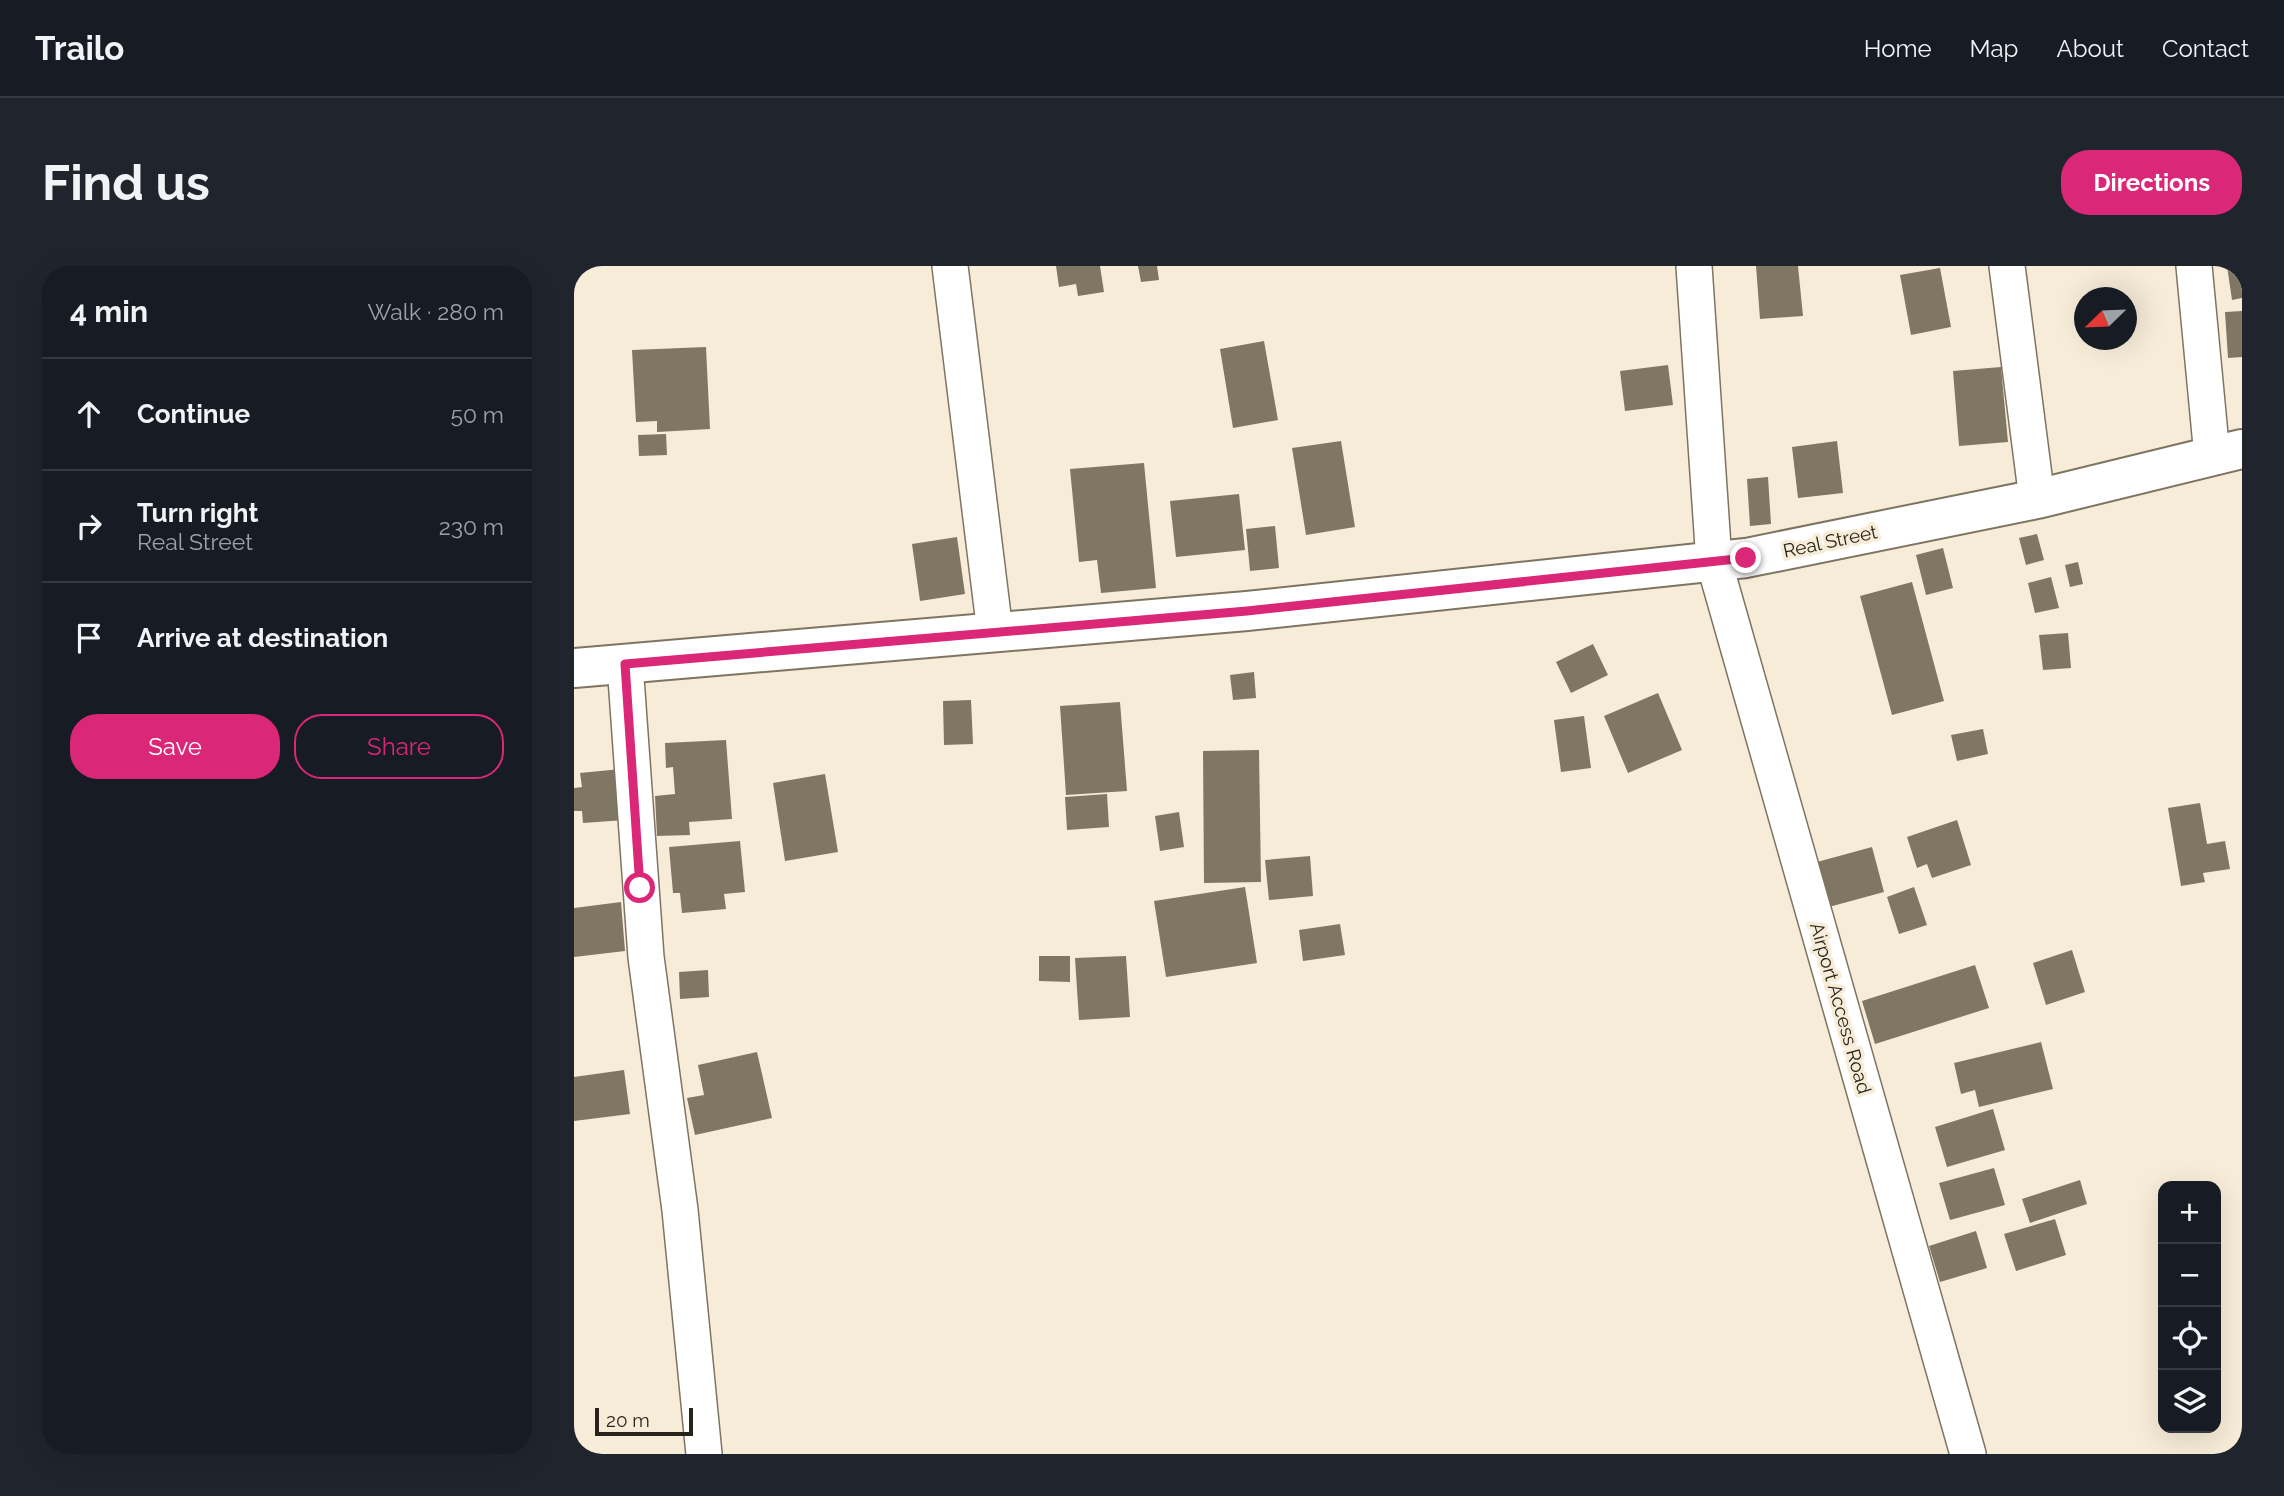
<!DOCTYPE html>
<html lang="en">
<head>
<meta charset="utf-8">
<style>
  :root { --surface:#171b24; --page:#20242c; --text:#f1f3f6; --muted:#9ea1a6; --line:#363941; --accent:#db2777 }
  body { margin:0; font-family:Raleway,sans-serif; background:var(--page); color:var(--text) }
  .controls { position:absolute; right:21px; bottom:21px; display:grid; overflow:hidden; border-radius:14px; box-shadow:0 7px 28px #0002 }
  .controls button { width:63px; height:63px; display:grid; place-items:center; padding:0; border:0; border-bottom:2px solid var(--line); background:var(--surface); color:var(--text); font:35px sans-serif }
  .compass { position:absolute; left:1500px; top:21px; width:63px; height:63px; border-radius:50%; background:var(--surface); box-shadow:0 7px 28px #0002; rotate:247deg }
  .scale { position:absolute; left:21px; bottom:18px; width:98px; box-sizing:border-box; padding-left:7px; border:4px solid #28241c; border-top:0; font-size:19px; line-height:24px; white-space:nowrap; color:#28241c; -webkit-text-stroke:5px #f7ecd8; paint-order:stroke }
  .stop { position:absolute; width:21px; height:21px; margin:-16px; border:5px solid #db2777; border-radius:50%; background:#fff }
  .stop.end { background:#db2777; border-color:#fff; box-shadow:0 2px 7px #0008 }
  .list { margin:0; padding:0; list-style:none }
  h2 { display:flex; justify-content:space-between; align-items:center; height:91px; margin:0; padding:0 28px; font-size:30px }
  h2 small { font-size:23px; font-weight:400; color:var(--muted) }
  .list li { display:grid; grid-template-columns:46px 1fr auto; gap:21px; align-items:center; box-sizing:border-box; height:112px; padding:0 28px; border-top:2px solid var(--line) }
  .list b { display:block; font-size:26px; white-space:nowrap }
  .list p { margin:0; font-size:23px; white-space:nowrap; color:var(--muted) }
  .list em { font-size:23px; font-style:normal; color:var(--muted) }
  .actions { display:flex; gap:14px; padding:21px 28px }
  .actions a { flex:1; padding:16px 0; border:2px solid var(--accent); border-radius:28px; text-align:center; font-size:24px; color:var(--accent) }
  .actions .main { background:var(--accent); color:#fff }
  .icon { flex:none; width:38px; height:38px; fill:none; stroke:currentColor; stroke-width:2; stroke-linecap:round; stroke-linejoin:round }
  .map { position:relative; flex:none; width:1668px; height:1188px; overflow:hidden; border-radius:28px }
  header { display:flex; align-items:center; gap:42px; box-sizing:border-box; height:98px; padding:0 35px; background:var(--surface); border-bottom:2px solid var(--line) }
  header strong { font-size:33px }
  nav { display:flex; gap:38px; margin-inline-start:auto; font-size:24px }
  .intro { display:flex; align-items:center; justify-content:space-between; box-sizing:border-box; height:168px; padding:0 42px }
  h1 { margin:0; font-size:49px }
  .button { padding:18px 32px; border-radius:28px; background:var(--accent); color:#fff; font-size:24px; font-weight:700 }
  main { display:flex; gap:42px; padding:0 42px }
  aside { flex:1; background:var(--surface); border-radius:28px; box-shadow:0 7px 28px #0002 }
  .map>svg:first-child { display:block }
</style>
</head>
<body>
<header>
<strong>Trailo</strong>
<nav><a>Home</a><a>Map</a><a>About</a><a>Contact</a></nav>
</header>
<div class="intro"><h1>Find us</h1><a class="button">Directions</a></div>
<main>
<aside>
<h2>4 min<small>Walk · 280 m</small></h2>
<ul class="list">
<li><svg class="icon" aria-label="ahead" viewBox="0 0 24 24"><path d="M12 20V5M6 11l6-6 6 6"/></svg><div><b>Continue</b></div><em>50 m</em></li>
<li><svg class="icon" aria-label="right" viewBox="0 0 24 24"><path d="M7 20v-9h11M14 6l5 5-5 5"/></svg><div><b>Turn right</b><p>Real Street</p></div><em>230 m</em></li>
<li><svg class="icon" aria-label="arrive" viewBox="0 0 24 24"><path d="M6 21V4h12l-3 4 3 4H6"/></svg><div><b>Arrive at destination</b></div></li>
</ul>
<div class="actions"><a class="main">Save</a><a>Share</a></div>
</aside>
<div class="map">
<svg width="1668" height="1188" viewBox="0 0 1668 1188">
  <rect width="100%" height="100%" fill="#f7ecd8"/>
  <path fill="#807664" d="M482 0H526L530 26 504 30 502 18 485 21Z
    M564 0H583L585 14 567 16Z
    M1182 0H1224L1229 50 1186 53Z
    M1653 0H1668V32L1658 34Z
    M1366 2 1377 61 1337 69 1326 9Z
    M1668 45V91L1654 92 1651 46Z
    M690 75 704 154 659 162 646 83Z
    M132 81 136 163 83 166V155L62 156 58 84Z
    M1094 99 1099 139 1051 145 1046 105Z
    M1427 101 1434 176 1385 180 1379 105Z
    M92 168 93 189 65 190 64 169Z
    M767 175 781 261 732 269 718 182Z
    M1263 175 1269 227 1224 232 1218 181Z
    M570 197 582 322 527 327 523 294 505 296 496 203Z
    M1194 211 1197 258 1176 260 1173 213Z
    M665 228 671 284 602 291 596 235Z
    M701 260 705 302 676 305 672 263Z
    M1463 268 1470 294 1452 299 1445 272Z
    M383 271 391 328 346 335 338 278Z
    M1369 282 1379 322 1352 329 1342 289Z
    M1504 296 1509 318 1496 321 1491 299Z
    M1477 311 1485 342 1461 347 1454 317Z
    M1338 316 1370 435 1318 449 1286 330Z
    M1494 367 1497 402 1469 404 1465 369Z
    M1019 378 1034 409 997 427 982 396Z
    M680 406 682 432 659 434 656 409Z
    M1084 427 1108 484 1054 507 1030 450Z
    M397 434 399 478 370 479 369 435Z
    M546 436 553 525 492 529 486 440Z
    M1010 450 1017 502 987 506 980 454Z
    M1409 463 1414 488 1383 495 1377 469Z
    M152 474 158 553 115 556 116 569 83 570 81 530 101 528 99 501 92 502 91 477Z
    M685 484 687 616 630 617 629 485Z
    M47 503 51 554 9 557 8 545H0V522L8 521 6 507Z
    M251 508 264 586 211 595 199 517Z
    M533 528 535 561 493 564 491 531Z
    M1626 537 1633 578 1651 575 1656 603 1629 607 1631 616 1607 620 1594 542Z
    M605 546 610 581 586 585 581 550Z
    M1383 554 1397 599 1358 612 1353 598 1343 602 1333 571Z
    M166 575 171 626 150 628 152 643 108 647 106 627H99L95 581Z
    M1298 581 1310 626 1255 641 1243 596Z
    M736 590 739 630 695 634 691 594Z
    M671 621 683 697 592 711 580 635Z
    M1340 621 1353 659 1325 668 1313 631Z
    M47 636 51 685 0 691V642Z
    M766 658 771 689 729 695 725 664Z
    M1498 684 1511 726 1472 739 1459 697Z
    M465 690H496V716L465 715Z
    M552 690 556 751 505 754 501 692Z
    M1401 699 1415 742 1301 778 1288 735Z
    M134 704 135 731 106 733 105 706Z
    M1467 776 1479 823 1405 841 1401 824 1387 828 1380 797Z
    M183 786 198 852 121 869 113 832 130 829 124 799Z
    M50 804 56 848 0 855V811Z
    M1419 843 1431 884 1373 901 1361 861Z
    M1420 902 1431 939 1376 954 1365 917Z
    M1506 914 1513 938 1456 957 1448 933Z
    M1481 953 1492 989 1442 1005 1430 968Z
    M1402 965 1413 1002 1366 1016 1355 980Z"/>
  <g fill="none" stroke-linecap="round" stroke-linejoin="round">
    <defs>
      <path id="street" d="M376 0 421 366
        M1120 0 1140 296 1394 1188
        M1433 0 1463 233
        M1620 0 1638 190
        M51 398 72 691 106 944 130 1188"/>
      <path id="secondary" d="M0 402 673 345 1172 292 1463 233 1668 183"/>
    </defs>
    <use href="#street" stroke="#7e7462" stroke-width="38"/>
    <use href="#secondary" stroke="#7e7462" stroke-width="42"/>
    <use href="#street" stroke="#fff" stroke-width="35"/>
    <use href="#secondary" stroke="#fff" stroke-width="38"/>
  </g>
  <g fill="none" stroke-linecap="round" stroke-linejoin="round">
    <path stroke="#db2777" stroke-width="9" d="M66 622 51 398 673 345 1172 292"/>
  </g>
  <g text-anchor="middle" stroke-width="7" stroke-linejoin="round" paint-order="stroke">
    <g font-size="19" fill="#28241c" stroke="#f7ecd8">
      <text transform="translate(1256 275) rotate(-12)" y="7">Real Street</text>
      <text transform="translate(1267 742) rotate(74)" y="7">Airport Access Road</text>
    </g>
  </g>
</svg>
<div class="controls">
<button>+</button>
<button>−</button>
<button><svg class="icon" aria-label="locate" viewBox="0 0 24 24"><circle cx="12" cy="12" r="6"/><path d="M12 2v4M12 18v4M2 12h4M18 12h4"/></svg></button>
<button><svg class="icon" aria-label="layers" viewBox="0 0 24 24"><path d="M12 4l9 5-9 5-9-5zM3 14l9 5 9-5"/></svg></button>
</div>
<svg class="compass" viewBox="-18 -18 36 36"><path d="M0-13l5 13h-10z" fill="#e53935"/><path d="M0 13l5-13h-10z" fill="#9ea1a6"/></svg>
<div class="scale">20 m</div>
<div class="stop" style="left:66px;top:622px"></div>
<div class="stop end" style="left:1172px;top:292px"></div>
</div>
</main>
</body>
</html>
